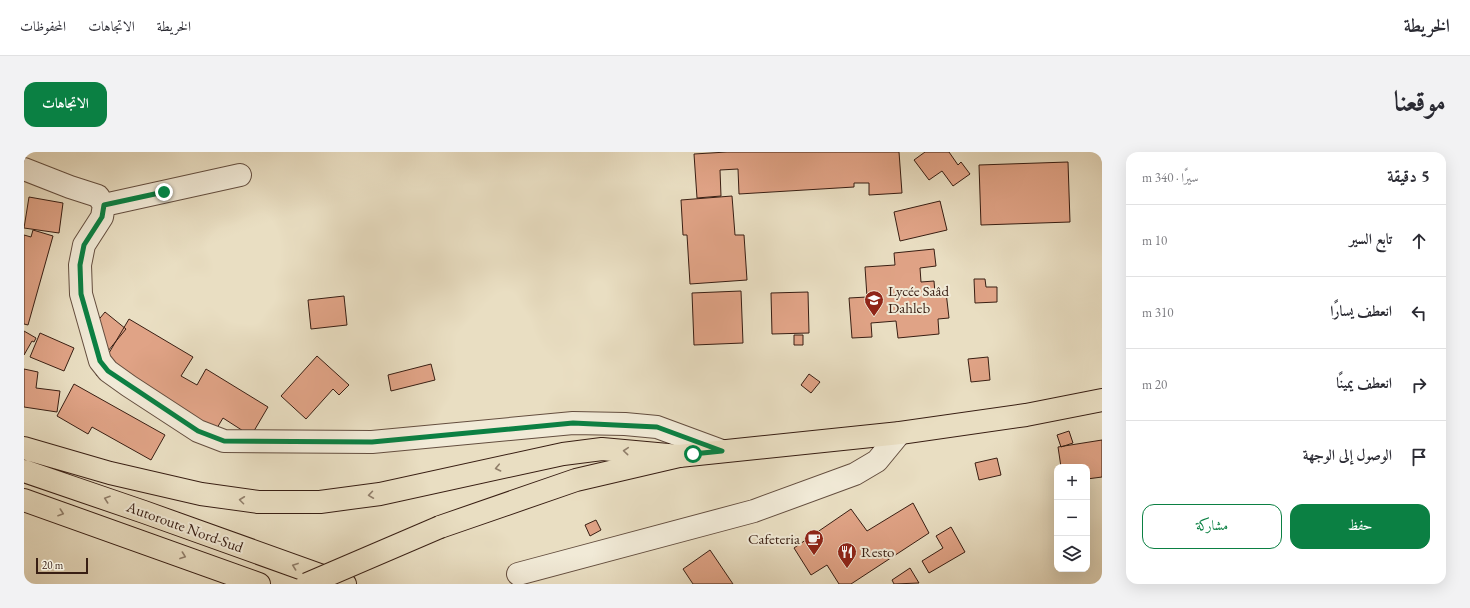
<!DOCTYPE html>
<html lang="ar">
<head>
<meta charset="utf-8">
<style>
  :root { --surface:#fff; --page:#f2f2f3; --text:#2b2b33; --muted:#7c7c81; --line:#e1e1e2; --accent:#0b8043 }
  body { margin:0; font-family:"EB Garamond",Amiri,serif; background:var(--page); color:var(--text); direction:rtl }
  .controls { position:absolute; right:12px; bottom:12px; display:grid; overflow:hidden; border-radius:8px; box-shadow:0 4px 16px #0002 }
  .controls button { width:36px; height:36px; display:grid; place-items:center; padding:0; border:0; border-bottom:1px solid var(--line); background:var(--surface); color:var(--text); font:20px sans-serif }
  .scale { position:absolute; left:12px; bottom:10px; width:52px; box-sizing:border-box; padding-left:4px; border:2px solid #381e13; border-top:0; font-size:11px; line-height:14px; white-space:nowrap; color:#381e13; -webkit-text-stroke:3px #f1ead7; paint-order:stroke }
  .stop { position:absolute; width:12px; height:12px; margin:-9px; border:3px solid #0b8043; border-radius:50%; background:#fff }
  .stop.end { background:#0b8043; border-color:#fff; box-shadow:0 1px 4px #0008 }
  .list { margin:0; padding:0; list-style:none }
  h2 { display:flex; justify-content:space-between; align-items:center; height:52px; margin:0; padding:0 16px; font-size:17px }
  h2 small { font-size:13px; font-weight:400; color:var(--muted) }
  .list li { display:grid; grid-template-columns:26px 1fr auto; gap:12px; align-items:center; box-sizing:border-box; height:72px; padding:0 16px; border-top:1px solid var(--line) }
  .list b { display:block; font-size:15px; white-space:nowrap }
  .list em { font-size:13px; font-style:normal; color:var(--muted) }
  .actions { display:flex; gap:8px; padding:12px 16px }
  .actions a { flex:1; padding:9px 0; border:1px solid var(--accent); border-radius:12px; text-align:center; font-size:14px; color:var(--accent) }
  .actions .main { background:var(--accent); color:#fff }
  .icon { flex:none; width:22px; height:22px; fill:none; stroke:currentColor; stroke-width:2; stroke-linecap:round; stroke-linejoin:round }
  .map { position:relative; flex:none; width:1078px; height:432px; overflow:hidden; direction:ltr; border-radius:12px }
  header { display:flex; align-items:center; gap:24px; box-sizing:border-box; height:56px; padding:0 20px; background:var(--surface); border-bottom:1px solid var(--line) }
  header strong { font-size:19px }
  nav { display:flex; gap:22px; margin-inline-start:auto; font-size:14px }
  .intro { display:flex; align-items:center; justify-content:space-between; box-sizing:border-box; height:96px; padding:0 24px }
  h1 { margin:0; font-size:28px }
  .button { padding:10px 18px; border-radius:12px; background:var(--accent); color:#fff; font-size:14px; font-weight:700 }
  main { display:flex; gap:24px; padding:0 24px }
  aside { flex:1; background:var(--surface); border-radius:12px; box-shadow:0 4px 16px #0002 }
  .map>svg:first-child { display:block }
</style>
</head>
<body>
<header>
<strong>الخريطة</strong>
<nav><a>الخريطة</a><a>الاتجاهات</a><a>المحفوظات</a></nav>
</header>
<div class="intro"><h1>موقعنا</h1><a class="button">الاتجاهات</a></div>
<main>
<aside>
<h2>5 دقيقة<small>سيرًا · 340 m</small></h2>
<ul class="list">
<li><svg class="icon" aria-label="ahead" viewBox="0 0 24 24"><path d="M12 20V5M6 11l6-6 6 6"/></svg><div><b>تابع السير</b></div><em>10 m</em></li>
<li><svg class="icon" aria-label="left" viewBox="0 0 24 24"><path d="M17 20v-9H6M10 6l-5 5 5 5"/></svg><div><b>انعطف يسارًا</b></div><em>310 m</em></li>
<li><svg class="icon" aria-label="right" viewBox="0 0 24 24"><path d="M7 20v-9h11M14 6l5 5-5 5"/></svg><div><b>انعطف يمينًا</b></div><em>20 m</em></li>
<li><svg class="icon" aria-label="arrive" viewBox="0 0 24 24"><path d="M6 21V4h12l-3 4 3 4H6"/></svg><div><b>الوصول إلى الوجهة</b></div></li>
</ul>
<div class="actions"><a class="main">حفظ</a><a>مشاركة</a></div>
</aside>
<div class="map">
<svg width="1078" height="432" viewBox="0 0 1078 432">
  <rect width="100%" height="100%" fill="#e9dec2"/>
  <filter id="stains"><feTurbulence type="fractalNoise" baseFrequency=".005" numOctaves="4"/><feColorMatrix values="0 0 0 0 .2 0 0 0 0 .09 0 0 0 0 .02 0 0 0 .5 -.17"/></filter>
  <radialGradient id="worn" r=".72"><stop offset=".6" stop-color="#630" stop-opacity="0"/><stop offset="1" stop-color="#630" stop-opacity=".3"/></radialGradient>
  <path fill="#e0a386" stroke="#381e13" d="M703 0H875L878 41 845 43V31H830V35L715 42 714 17 696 18 697 44 673 46 670 2Z
    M901 0H925L934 13 937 10 946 22 929 34 918 19 905 28 890 8Z
    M1044 10 1046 70 957 73 955 13Z
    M708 44 711 83H720L723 128 666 132 663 83H659L657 48Z
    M5 45 39 51 35 81 0 76Z
    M916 49 923 78 876 89 870 60Z
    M9 78 29 84 4 173 0 172V83L7 85Z
    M910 97 912 114 896 116 897 130 910 129 911 141 922 140 925 166 914 167 915 182 874 186 872 169 847 171 848 185 828 186 825 146 843 145 841 115 871 113 870 101Z
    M950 127H961L962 135H973V150L951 151Z
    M717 139 719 191 670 193 668 141Z
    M784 140 785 181 748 182 747 141Z
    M320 144 323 173 287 177 284 148Z
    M81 160 102 177 84 199 63 182Z
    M105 167 169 205 157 224 173 233 182 217 244 255 227 284 199 266 184 291 72 223Z
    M0 179 12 186 10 190 8 189 0 203Z
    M16 181 50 196 40 219 6 205Z
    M770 183H779V193H770Z
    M293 204 325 233 315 243 309 237 282 267 257 244Z
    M964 205 966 228 947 230 944 207Z
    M407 212 411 228 367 239 364 223Z
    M0 217 14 220 12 236 36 239 33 260 0 255Z
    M785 222 796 230 787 241 777 233Z
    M50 232 141 283 127 308 68 275 64 282 33 264Z
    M1045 279 1049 291 1037 295 1033 283Z
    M1078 288V325L1063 327V315H1037L1034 295Z
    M973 306 977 323 955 328 951 311Z
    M889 351 905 381 827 432H815L803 413 787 423 770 396 827 357 843 379Z
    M572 368 577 378 566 384 561 373Z
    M927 375 941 400 905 421 898 409 919 396 912 384Z
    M686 398 709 432H669L659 417Z
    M886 416 895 431 870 432 868 428Z"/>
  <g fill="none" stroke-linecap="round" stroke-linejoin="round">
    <defs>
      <path id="minor" d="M0 17 46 35 74 44 80 53 78 65 60 93 56 113 57 142 76 209 84 219 105 234 174 279 200 289 348 290 549 271 601 272 633 275 698 299
        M80 53 216 23
        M494 422 730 359 831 322 853 309 876 281"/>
      <path id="major" d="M416 375 552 328 655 304 876 281 1002 263 1078 248"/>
      <path id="highway" d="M0 296 86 321 177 342 234 350H296L356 342 539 302 578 297 655 304
        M0 319 120 360 321 432
        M0 348 235 432"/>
    </defs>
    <use href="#minor" stroke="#644e3f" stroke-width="24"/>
    <use href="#major" stroke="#381e13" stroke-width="24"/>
    <use href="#highway" stroke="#381e13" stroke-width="24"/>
    <use href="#minor" stroke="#f1ead7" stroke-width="22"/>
    <use href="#major" stroke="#e9dec2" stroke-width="22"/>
    <use href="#highway" stroke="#e9dec2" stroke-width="22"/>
    <defs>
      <path id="major-bridge" d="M283 432 416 375"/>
    </defs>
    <use href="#major-bridge" stroke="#381e13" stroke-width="24" stroke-linecap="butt"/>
    <use href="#major-bridge" stroke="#e9dec2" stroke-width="22"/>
  </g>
  <defs><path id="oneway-chevron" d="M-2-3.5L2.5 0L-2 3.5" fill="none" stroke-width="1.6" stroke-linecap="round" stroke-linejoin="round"/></defs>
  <g stroke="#907e6a">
    <use href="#oneway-chevron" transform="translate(602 299) rotate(-175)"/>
    <use href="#oneway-chevron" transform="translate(474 316) rotate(168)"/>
    <use href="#oneway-chevron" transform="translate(347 343) rotate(172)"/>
    <use href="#oneway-chevron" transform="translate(83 347) rotate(-161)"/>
    <use href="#oneway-chevron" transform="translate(218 348) rotate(-173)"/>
    <use href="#oneway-chevron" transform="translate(37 361) rotate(19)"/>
    <use href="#oneway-chevron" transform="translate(159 404) rotate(20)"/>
    <use href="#oneway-chevron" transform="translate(271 414) rotate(-160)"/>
  </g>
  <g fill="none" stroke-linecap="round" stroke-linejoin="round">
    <path stroke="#0b8043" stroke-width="5" d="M140 40 80 53 78 65 60 93 56 113 57 142 76 209 84 219 174 279 200 289 348 290 549 271 633 275 698 299 669 302"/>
  </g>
  <defs>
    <symbol id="school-pin" viewBox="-11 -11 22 30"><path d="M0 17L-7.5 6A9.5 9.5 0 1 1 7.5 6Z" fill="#8f2418" stroke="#f1ead7"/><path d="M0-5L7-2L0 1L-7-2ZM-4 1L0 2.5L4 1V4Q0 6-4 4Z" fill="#fff"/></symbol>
    <symbol id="cafe-pin" viewBox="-11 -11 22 30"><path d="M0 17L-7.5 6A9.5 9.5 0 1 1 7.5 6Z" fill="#8f2418" stroke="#f1ead7"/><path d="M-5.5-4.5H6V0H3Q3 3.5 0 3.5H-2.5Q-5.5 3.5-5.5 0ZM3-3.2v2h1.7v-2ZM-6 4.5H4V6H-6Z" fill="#fff"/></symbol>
    <symbol id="restaurant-pin" viewBox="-11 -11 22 30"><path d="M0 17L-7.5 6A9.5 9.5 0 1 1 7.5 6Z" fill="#8f2418" stroke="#f1ead7"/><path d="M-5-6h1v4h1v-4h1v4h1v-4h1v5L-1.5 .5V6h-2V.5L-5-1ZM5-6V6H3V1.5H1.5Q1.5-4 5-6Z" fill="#fff"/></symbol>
  </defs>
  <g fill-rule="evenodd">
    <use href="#school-pin" x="839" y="137" width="22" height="30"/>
    <use href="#cafe-pin" x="779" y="376" width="22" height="30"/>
    <use href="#restaurant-pin" x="812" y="389" width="22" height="30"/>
  </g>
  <g text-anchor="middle" stroke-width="4" stroke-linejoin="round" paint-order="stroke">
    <g font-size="15" fill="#381e13" stroke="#f1ead7" text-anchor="start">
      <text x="864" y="144">Lycée Saâd<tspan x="864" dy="17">Dahleb</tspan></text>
      <text x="776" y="392" text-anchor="end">Cafeteria</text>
      <text x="837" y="405">Resto</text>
    </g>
    <g font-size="15" fill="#381e13" stroke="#f1ead7">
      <text transform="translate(161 375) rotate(20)" y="5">Autoroute Nord-Sud</text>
    </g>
  </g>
  <rect width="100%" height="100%" filter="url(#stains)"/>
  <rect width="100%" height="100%" fill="url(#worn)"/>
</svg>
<div class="controls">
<button>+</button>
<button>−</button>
<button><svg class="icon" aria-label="layers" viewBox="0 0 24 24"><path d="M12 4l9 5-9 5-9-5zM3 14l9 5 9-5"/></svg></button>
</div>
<div class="scale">20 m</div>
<div class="stop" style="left:669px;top:302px"></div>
<div class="stop end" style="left:140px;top:40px"></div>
</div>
</main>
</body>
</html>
